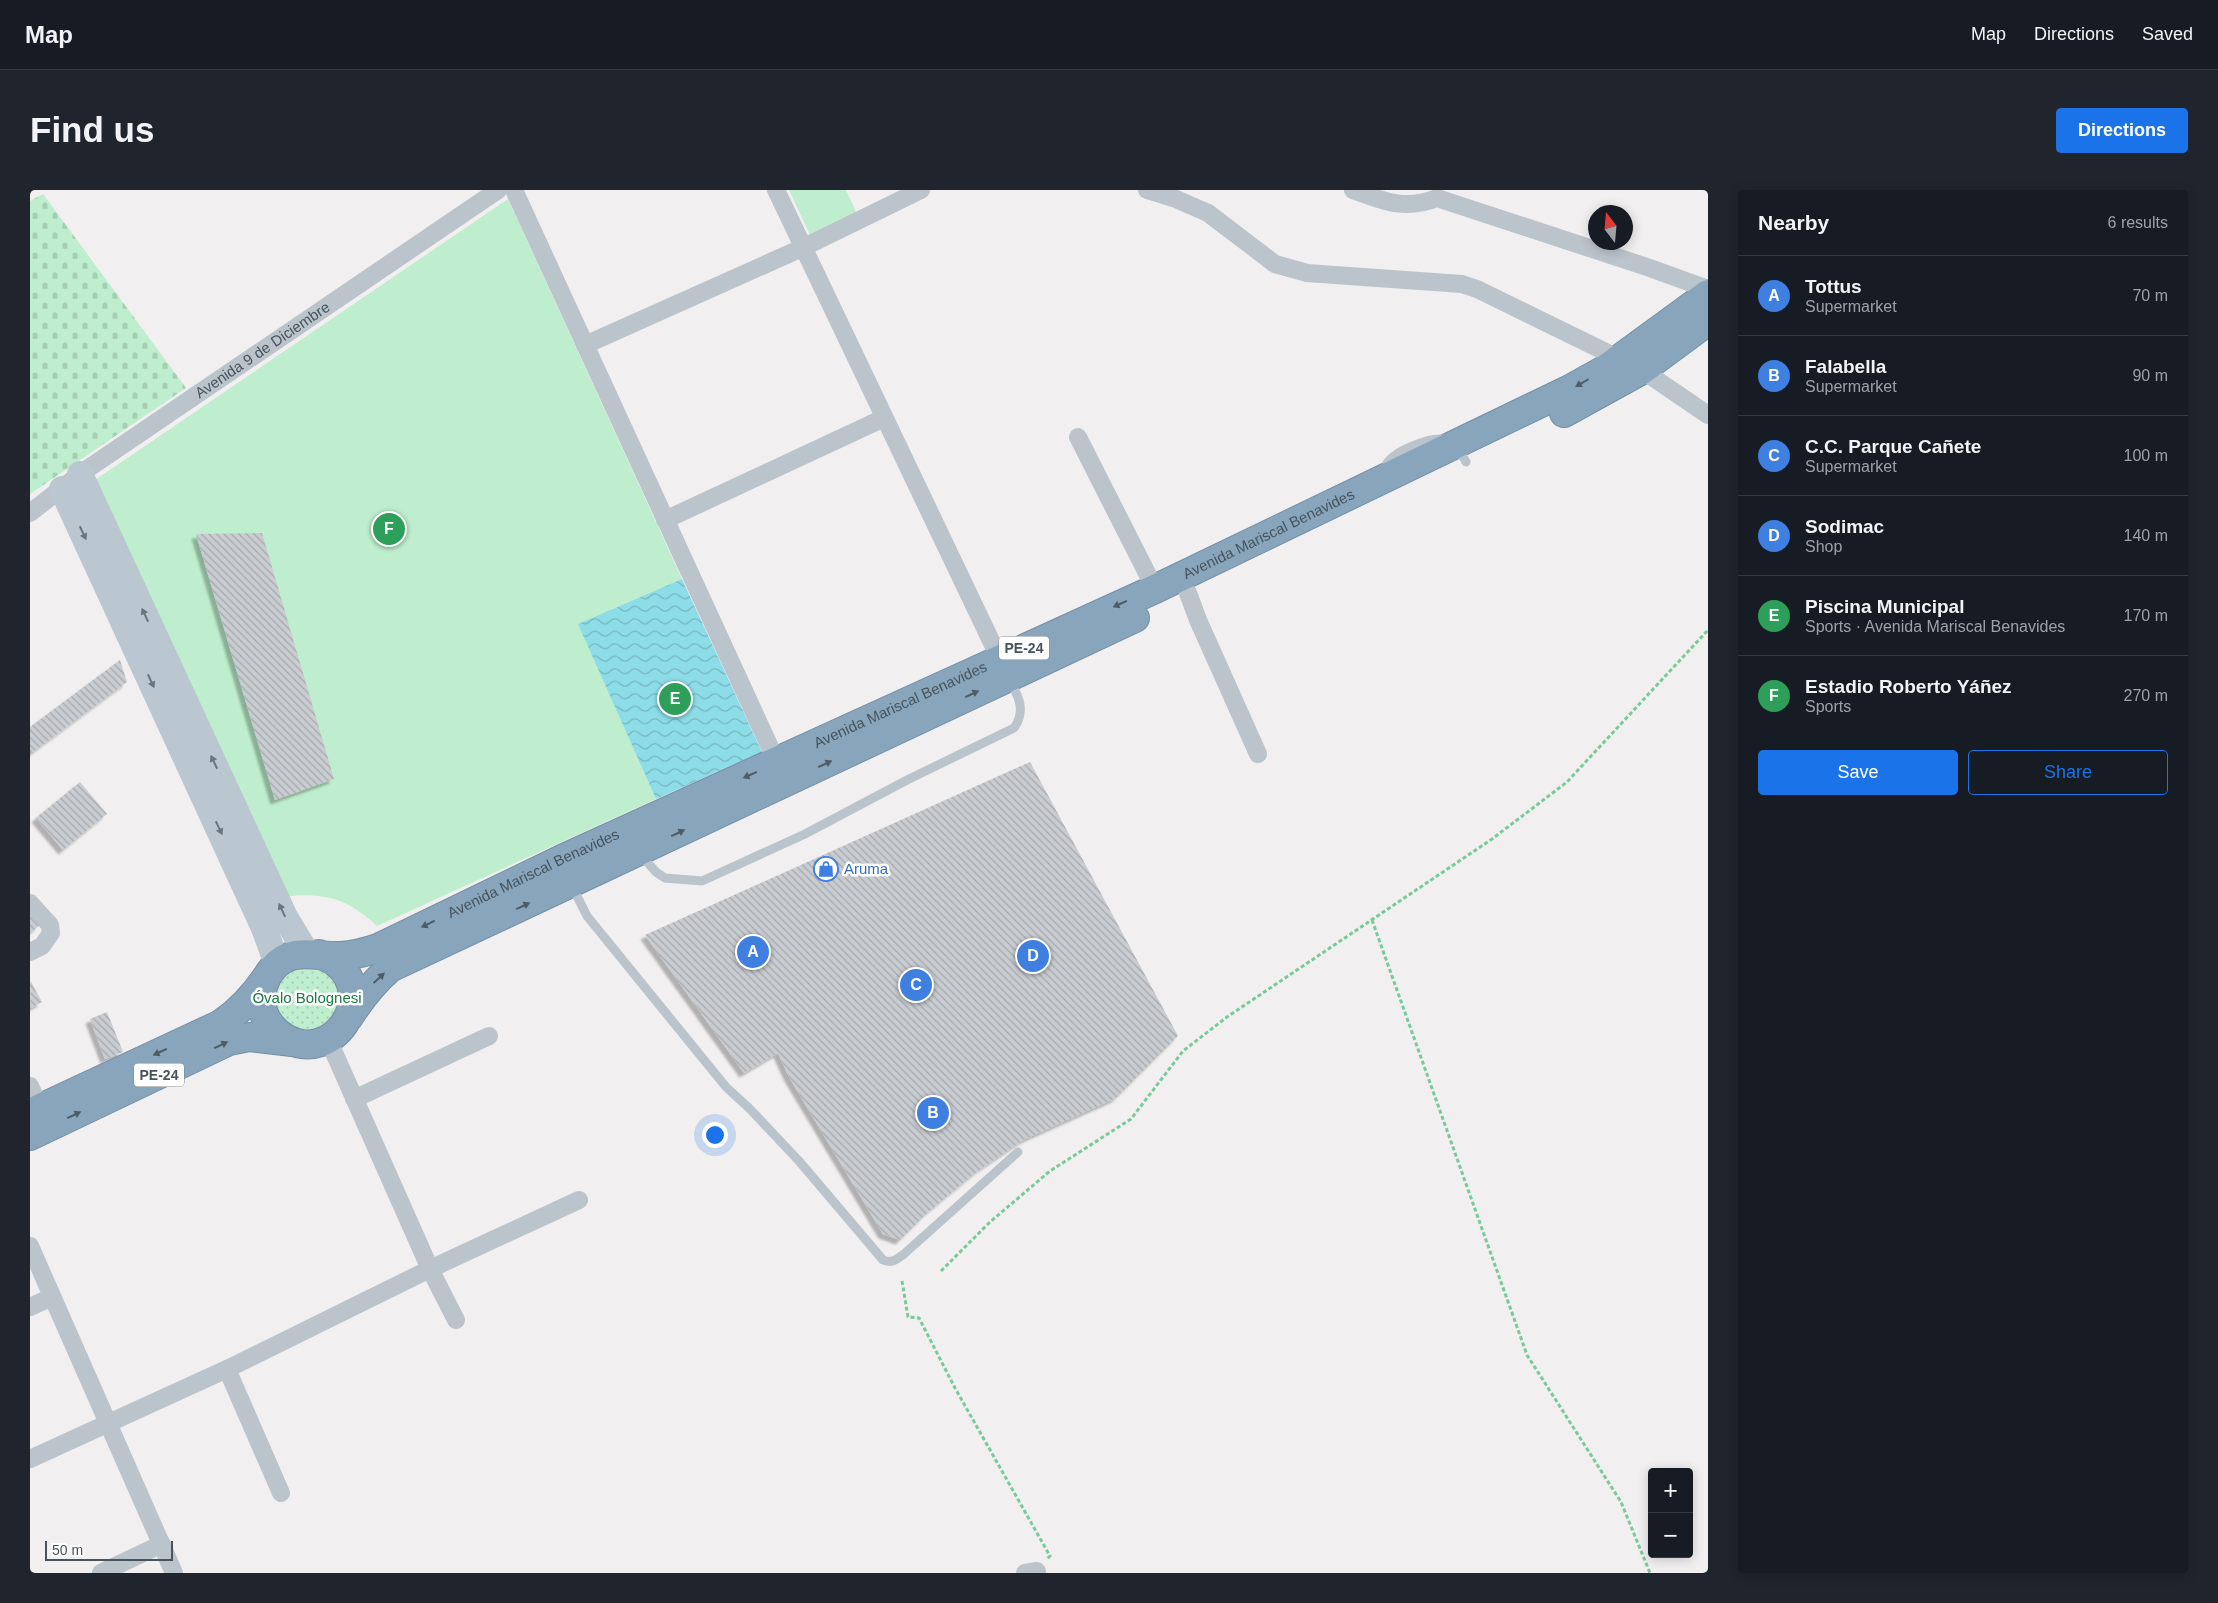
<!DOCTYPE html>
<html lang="en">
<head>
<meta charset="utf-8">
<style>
  :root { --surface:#171b24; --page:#20242c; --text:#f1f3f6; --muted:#9ea1a6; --line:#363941; --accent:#1a73e8 }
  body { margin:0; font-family:Helvetica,sans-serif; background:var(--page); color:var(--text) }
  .controls { position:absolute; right:15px; bottom:15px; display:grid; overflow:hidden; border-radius:5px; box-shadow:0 2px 12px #0003 }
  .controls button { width:45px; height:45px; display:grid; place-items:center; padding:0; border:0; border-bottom:1px solid var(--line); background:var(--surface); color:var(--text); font:25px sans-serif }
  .compass { position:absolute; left:1558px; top:15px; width:45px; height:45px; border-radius:50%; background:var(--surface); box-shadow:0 2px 12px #0003; rotate:344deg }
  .scale { position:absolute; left:15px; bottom:12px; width:128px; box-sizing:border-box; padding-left:5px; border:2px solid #47545c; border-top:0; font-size:14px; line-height:18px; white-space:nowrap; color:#47545c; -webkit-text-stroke:4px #fff; paint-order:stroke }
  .you { position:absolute; left:684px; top:944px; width:18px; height:18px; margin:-12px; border:4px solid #fff; border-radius:50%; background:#1a73e8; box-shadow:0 0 0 8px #1a73e833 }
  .badge { display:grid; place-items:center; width:32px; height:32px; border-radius:50%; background:var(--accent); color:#fff; font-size:16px; font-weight:700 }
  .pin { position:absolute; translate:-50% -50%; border:2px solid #fff; box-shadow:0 1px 5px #0006 }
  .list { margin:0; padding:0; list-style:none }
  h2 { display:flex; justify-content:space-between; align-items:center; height:65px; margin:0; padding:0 20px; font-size:21px }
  h2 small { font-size:16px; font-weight:400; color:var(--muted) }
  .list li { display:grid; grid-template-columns:32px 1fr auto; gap:15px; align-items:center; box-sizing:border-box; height:80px; padding:0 20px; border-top:1px solid var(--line) }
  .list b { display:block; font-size:19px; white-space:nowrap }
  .list p { margin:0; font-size:16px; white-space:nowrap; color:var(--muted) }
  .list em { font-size:16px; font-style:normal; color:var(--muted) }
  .actions { display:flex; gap:10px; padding:15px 20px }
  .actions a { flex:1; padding:11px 0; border:1px solid var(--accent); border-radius:5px; text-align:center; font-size:18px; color:var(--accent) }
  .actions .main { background:var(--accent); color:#fff }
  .map { position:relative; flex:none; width:1678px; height:1383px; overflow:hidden; border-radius:5px }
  header { display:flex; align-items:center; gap:30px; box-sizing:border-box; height:70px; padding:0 25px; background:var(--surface); border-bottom:1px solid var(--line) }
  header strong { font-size:24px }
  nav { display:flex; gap:28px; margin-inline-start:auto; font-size:18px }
  .intro { display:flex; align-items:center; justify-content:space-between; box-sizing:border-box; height:120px; padding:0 30px }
  h1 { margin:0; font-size:35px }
  .button { padding:12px 22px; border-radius:5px; background:var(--accent); color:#fff; font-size:18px; font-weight:700 }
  main { display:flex; gap:30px; padding:0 30px }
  aside { flex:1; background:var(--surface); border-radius:5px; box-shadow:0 2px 12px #0003 }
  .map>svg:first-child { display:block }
</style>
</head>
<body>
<header>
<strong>Map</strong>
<nav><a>Map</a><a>Directions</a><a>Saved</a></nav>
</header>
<div class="intro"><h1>Find us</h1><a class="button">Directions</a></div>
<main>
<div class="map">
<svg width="1678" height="1383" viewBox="0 0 1678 1383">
  <defs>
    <pattern id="cemetery-stones" width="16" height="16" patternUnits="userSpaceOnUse" patternTransform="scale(1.25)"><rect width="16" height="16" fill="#beeecd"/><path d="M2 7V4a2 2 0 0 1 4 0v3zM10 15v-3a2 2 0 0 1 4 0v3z" fill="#a5ceb2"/></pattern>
    <pattern id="park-dots" width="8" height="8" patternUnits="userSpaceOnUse" patternTransform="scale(1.25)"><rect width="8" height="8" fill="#beeecd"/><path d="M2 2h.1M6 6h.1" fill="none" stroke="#a5ceb2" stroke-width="1.8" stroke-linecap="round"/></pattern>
    <pattern id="water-waves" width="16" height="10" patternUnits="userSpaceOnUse" patternTransform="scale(1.25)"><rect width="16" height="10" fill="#8ddde9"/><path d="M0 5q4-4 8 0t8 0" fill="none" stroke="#75b6c0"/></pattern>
    <pattern id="building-back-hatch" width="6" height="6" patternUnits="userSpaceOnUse" patternTransform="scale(1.25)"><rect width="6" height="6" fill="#c9ccd1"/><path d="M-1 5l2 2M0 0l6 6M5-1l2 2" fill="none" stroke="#a5a8ad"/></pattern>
    <filter id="shadow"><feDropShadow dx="-4.5" dy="4.5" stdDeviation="1" flood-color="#0004"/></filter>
  </defs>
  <rect width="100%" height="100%" fill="#f1efef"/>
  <path fill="url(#cemetery-stones)" d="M13 4 156 198 0 304V11Z"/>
  <path fill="url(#park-dots)" d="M261 777H294L313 803 301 834 280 843 257 837 243 817 245 794Z"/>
  <path fill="#beeecd" d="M759 0H816L829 28 782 49Z
    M478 9 652 389 549 434 626 609 347 736C319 710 298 703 259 706L65 290Z"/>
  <path fill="url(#water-waves)" d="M652 389 732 562 626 609 548 434Z"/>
  <path fill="url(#building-back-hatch)" filter="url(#shadow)" d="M232 343 304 589 245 610 166 344Z
    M90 470 97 492 3 562 0 558V537Z
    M1000 572 1148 846 1086 908 995 949 949 980 897 1023 870 1050 853 1044 759 887 748 863 714 883 615 745Z
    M50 592 77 624 33 660 6 628Z
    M0 723 10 735 0 743Z
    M0 792H1L12 812 1 818Z
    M77 822 93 862 75 869 60 829Z"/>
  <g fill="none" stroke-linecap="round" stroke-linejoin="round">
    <defs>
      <g id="highway">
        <path d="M1534 223 1612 180 1678 131"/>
        <path id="s2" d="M289 764C295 767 302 769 306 773 348 806 304 874 257 849 246 843 239 836 234 824 229 808 232 791 243 778 262 756 286 767 311 766 324 765 336 762 348 758L532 669 1125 399 1540 199 1574 180 1678 104"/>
        <path d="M319 827C331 808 343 793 360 778L1105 428"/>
        <path d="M0 923 191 834C210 821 223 807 236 788"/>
        <path d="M0 946 199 851 219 847 262 852"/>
      </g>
    </defs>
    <use href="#highway" stroke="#7390a8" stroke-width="30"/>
    <path stroke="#77cb9b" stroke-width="3" stroke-dasharray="4 2.5" stroke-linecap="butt" d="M1342 730 1497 1165 1591 1312 1620 1383
      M911 1081 960 1032 1020 981 1101 929 1153 861 1197 827 1462 649 1537 592 1678 440
      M872 1091 878 1127 889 1128 925 1198 1020 1366 1017 1369"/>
    <path stroke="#bbc4cb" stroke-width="9" d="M1427 256 1436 272
      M1358 281 1357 273C1365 261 1403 245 1416 250
      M610 664 626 682 635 688 672 691 775 644 879 589 984 538C996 521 989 507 980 491
      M542 696 557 726 696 897 720 919 769 971 853 1070C862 1074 867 1069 874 1064L988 962"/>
    <g stroke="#bbc4cb" stroke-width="18">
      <path d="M484 0 750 579"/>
      <path d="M746 0 974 478"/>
      <path d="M1117 0 1146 9 1178 23 1245 74 1277 83 1432 94 1447 99 1590 169"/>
      <path d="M1323 0C1353 11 1375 21 1407 8L1617 77 1678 99"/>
      <path d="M555 155 772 58 891 0"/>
      <path d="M1612 180 1678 225"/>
      <path d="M1048 247 1125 399"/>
      <path id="s1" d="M0 323 50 284 468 0"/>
      <path d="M635 330 854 228"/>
      <path d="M1158 403 1168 430 1228 564"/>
      <path d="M0 713 20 735 21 743 12 756 0 762"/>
      <path d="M298 849 400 1079 426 1130"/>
      <path d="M0 896 10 918"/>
      <path d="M324 909 459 846"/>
      <path d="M0 1056 144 1383"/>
      <path d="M0 1117 22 1107"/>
      <path d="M197 1179 251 1303"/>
      <path d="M0 1269 197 1179 400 1079 549 1010"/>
      <path d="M71 1383 132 1354"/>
      <path d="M995 1383 1007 1381"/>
    </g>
    <path stroke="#bbc7d0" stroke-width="26" d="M50 284 255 727 276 762
      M32 299 234 738 247 774"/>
    <use href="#highway" stroke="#88a5bc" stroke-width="28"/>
  </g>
  <defs><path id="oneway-solid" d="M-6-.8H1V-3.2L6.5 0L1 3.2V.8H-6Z" transform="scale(1.25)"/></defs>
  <g fill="#4e5c66">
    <use href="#oneway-solid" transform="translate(1552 193) rotate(150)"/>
    <use href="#oneway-solid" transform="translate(1090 414) rotate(156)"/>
    <use href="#oneway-solid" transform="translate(942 504) rotate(-25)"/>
    <use href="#oneway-solid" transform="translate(795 574) rotate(-25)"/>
    <use href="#oneway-solid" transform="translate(720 585) rotate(156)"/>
    <use href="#oneway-solid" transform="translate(648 643) rotate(-25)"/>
    <use href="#oneway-solid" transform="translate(493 716) rotate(-25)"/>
    <use href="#oneway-solid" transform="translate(398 734) rotate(154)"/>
    <use href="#oneway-solid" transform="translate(349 788) rotate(-43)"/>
    <use href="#oneway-solid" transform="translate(191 855) rotate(-25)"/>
    <use href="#oneway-solid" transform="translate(130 862) rotate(155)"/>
    <use href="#oneway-solid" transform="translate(44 925) rotate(-25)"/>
  </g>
  <g fill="#6a767f">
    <use href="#oneway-solid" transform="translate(53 343) rotate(65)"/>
    <use href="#oneway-solid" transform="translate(115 425) rotate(-115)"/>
    <use href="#oneway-solid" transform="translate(121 491) rotate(65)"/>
    <use href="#oneway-solid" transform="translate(184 572) rotate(-115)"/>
    <use href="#oneway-solid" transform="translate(189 638) rotate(65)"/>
    <use href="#oneway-solid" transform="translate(252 720) rotate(-115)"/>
  </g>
  <defs>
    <symbol id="shop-ring" viewBox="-11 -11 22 22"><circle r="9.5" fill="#fff" stroke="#3f7fe0" stroke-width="1.5"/><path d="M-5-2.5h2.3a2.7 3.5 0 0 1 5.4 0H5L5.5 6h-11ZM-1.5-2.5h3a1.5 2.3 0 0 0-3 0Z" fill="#3f7fe0"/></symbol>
  </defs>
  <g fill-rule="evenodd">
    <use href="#shop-ring" x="782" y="665" width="28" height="28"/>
  </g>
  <g text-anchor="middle" stroke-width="5" stroke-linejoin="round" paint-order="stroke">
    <g fill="#fff" stroke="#7e878d" stroke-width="1">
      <rect x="969" y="446.5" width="50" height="23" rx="4"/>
      <rect x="104" y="873.5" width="50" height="23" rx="4"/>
    </g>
    <g font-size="14" font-weight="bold" fill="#47545c">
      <text x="994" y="463">PE-24</text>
      <text x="129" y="890">PE-24</text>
    </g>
    <g font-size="15" fill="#47545c" stroke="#fff">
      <text dy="5" stroke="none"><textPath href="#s1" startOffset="284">Avenida 9 de Diciembre</textPath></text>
      <text dy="5" stroke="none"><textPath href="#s2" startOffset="1328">Avenida Mariscal Benavides</textPath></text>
      <text dy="5" stroke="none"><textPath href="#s2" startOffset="922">Avenida Mariscal Benavides</textPath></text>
      <text dy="5" stroke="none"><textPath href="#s2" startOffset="518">Avenida Mariscal Benavides</textPath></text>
    </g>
    <g font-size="15" fill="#366cbe" stroke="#fff" text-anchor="start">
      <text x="814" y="684">Aruma</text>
    </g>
    <g font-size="15" fill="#1a7b43" stroke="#fff">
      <text x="277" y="813">Óvalo Bolognesi</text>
    </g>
  </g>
</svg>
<div class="controls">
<button>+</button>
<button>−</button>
</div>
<svg class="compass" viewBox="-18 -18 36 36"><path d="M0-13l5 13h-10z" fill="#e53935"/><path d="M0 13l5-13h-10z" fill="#9ea1a6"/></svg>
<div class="scale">50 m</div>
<div class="you"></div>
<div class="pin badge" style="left:723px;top:762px;background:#3f7fe0">A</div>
<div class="pin badge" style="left:903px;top:923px;background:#3f7fe0">B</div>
<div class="pin badge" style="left:886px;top:795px;background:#3f7fe0">C</div>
<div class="pin badge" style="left:1003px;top:766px;background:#3f7fe0">D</div>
<div class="pin badge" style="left:645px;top:509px;background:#2e9e5b">E</div>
<div class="pin badge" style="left:359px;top:339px;background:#2e9e5b">F</div>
</div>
<aside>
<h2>Nearby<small>6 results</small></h2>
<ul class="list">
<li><span class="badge" style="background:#3f7fe0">A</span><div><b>Tottus</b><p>Supermarket</p></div><em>70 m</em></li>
<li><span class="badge" style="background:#3f7fe0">B</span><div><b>Falabella</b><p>Supermarket</p></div><em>90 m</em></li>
<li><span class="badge" style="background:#3f7fe0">C</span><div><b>C.C. Parque Cañete</b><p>Supermarket</p></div><em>100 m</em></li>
<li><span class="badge" style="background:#3f7fe0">D</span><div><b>Sodimac</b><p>Shop</p></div><em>140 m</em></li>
<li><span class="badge" style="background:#2e9e5b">E</span><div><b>Piscina Municipal</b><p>Sports · Avenida Mariscal Benavides</p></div><em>170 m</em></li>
<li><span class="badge" style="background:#2e9e5b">F</span><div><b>Estadio Roberto Yáñez</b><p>Sports</p></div><em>270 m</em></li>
</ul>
<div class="actions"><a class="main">Save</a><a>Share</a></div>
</aside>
</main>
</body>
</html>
